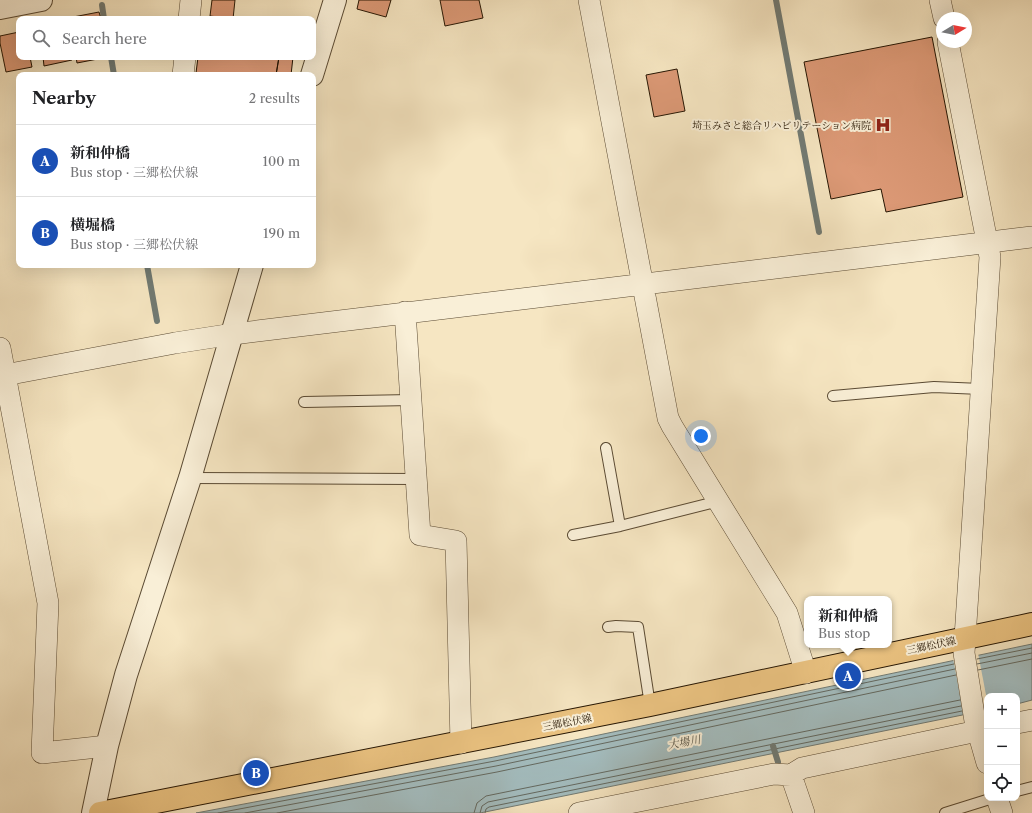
<!DOCTYPE html>
<html lang="en">
<head>
<meta charset="utf-8">
<style>
  :root { --surface:#fff; --page:#f2f2f2; --text:#202124; --muted:#757577; --line:#e0e0e0; --accent:#2563eb }
  body { margin:0; font-family:"Libre Caslon Text","Noto Serif JP",serif; background:var(--page); color:var(--text) }
  .controls { position:absolute; right:12px; bottom:12px; display:grid; overflow:hidden; border-radius:8px; box-shadow:0 4px 16px #0002 }
  .controls button { width:36px; height:36px; display:grid; place-items:center; padding:0; border:0; border-bottom:1px solid var(--line); background:var(--surface); color:var(--text); font:20px sans-serif }
  .compass { position:absolute; left:936px; top:12px; width:36px; height:36px; border-radius:50%; background:var(--surface); box-shadow:0 4px 16px #0002; rotate:80deg }
  .you { position:absolute; left:701px; top:436px; width:14px; height:14px; margin:-10px; border:3px solid #fff; border-radius:50%; background:#1a73e8; box-shadow:0 0 0 6px #1a73e833 }
  .badge { display:grid; place-items:center; width:26px; height:26px; border-radius:50%; background:var(--accent); color:#fff; font-size:13px; font-weight:700 }
  .pin { position:absolute; translate:-50% -50%; border:2px solid #fff; box-shadow:0 1px 4px #0006 }
  .popup { position:absolute; left:804px; top:596px; width:88px; height:52px; box-sizing:border-box; display:grid; place-content:center; border-radius:8px; background:var(--surface); filter:drop-shadow(0 1px 3px #0005); font-size:13px; white-space:nowrap; color:var(--muted) }
  .popup b { font-size:15px; color:var(--text) }
  .popup::after { content:''; position:absolute; left:50%; top:100%; margin-left:-8px; border:8px solid transparent; border-top-color:var(--surface) }
  .list { margin:0; padding:0; list-style:none }
  h2 { display:flex; justify-content:space-between; align-items:center; height:52px; margin:0; padding:0 16px; font-size:17px }
  h2 small { font-size:13px; font-weight:400; color:var(--muted) }
  .list li { display:grid; grid-template-columns:26px 1fr auto; gap:12px; align-items:center; box-sizing:border-box; height:72px; padding:0 16px; border-top:1px solid var(--line) }
  .list b { display:block; font-size:15px; white-space:nowrap }
  .list p { margin:0; font-size:13px; white-space:nowrap; color:var(--muted) }
  .list em { font-size:13px; font-style:normal; color:var(--muted) }
  .icon { flex:none; width:22px; height:22px; fill:none; stroke:currentColor; stroke-width:2; stroke-linecap:round; stroke-linejoin:round }
  .map { position:relative; flex:none; width:1032px; height:813px; overflow:hidden }
  .search { position:absolute; background:var(--surface); box-shadow:0 4px 16px #0002; left:16px; top:16px; width:300px; height:44px; display:flex; align-items:center; gap:10px; box-sizing:border-box; padding:0 14px; border-radius:8px; color:var(--muted); font-size:15px }
  .panel { position:absolute; background:var(--surface); box-shadow:0 4px 16px #0002; left:16px; top:72px; width:300px; height:196px; border-radius:8px }
  .map>svg:first-child { display:block }
</style>
</head>
<body>
<div class="map">
<svg width="1032" height="813" viewBox="0 0 1032 813">
  <rect width="100%" height="100%" fill="#f6e6c2"/>
  <filter id="stains"><feTurbulence type="fractalNoise" baseFrequency=".005" numOctaves="4"/><feColorMatrix values="0 0 0 0 .2 0 0 0 0 .09 0 0 0 0 .02 0 0 0 .5 -.17"/></filter>
  <radialGradient id="worn" r=".72"><stop offset=".6" stop-color="#630" stop-opacity="0"/><stop offset="1" stop-color="#630" stop-opacity=".3"/></radialGradient>
  <path fill="#a3bcbe" stroke="#717a73" d="M1032 644V700L1017 704V696H987V710L480 813H196L494 757Z"/>
  <path fill="#f6e6c2" d="M978 653 987 700V712L964 716 953 658Z"/>
  <g fill="none" stroke-linecap="round" stroke-linejoin="round">
    <path stroke="#646960" stroke-width="1" d="M977 659 1032 648
      M977 664 1032 653
      M978 670 1032 659
      M218 813 495 761 954 664
      M245 813 496 766 955 669
      M277 813 497 772 956 675
      M474 813 477 803 486 796 960 700
      M480 813 482 806 488 802 961 706
      M485 813 486 809 489 807 962 711"/>
    <path stroke="#717a73" stroke-width="6" d="M776 0 819 232
      M102 5 104 19
      M111 57 114 75
      M147 265 157 321
      M773 746 778 762"/>
  </g>
  <path fill="#dc9976" stroke="#261603" d="M212 0H235L233 19 210 16Z
    M359 0H391L386 17 357 9Z
    M440 0H479L483 18 445 26Z
    M99 12 101 19H68V18Z
    M19 32V57H30L32 67 6 72 0 43V36Z
    M932 37 963 197 886 212 881 189 831 199 804 62Z
    M43 57H71L72 60 44 66Z
    M76 57H108L77 63Z
    M198 57H279L276 75H213L196 73Z
    M279 57H293L291 75H276Z
    M677 69 685 111 654 117 646 75Z"/>
  <g fill="none" stroke-linecap="round" stroke-linejoin="round">
    <defs>
      <path id="service" d="M833 396 934 387 981 389
        M304 402 411 400
        M606 448 620 526
        M190 478 416 479
        M573 535 620 526 719 501
        M608 627 616 626 638 627 650 705
        M1017 791 1032 787
        M945 813 993 798"/>
      <path id="minor" d="M589 0 668 418 672 426 787 613 806 673
        M940 0 944 18
        M189 19 191 0
        M948 42 990 257 964 653 975 721 987 763
        M183 75 185 57
        M405 312 420 535 456 541 461 743
        M0 348 48 603 42 753 107 746
        M0 376 175 343 233 334 1032 237
        M1017 723 1032 720
        M791 775 804 813
        M997 798 1002 813
        M579 813 774 774 791 775 802 768 987 729"/>
      <path id="tertiary" d="M0 8 41 0
        M312 75 335 0
        M93 813 107 746 126 675 190 478 252 265"/>
      <path id="primary" d="M100 813 650 705 1032 624"/>
    </defs>
    <use href="#service" stroke="#5a4a33" stroke-width="12"/>
    <use href="#minor" stroke="#5a4a33" stroke-width="22"/>
    <use href="#tertiary" stroke="#5a4a33" stroke-width="24"/>
    <use href="#primary" stroke="#261603" stroke-width="24"/>
    <use href="#service" stroke="#f9efd7" stroke-width="10"/>
    <use href="#minor" stroke="#f9efd7" stroke-width="21"/>
    <use href="#tertiary" stroke="#f9efd7" stroke-width="22"/>
    <use href="#primary" stroke="#ebc381" stroke-width="22"/>
  </g>
  <defs>
    <symbol id="hospital-bare" viewBox="-9 -9 18 18"><path d="M-5-5h3v3.5h4V-5h3V5h-3V1.5h-4V5h-3Z" fill="#8f2418" stroke="#f9efd7" stroke-width="2.5" paint-order="stroke"/></symbol>
  </defs>
  <g fill-rule="evenodd">
    <use href="#hospital-bare" x="872" y="114" width="22" height="22"/>
  </g>
  <g text-anchor="middle" stroke-width="4" stroke-linejoin="round" paint-order="stroke">
    <g font-size="10" fill="#261603" stroke="#f9efd7" text-anchor="end">
      <text x="871" y="129">埼玉みさと総合リハビリテーション病院</text>
    </g>
    <g font-size="10" fill="#261603" stroke="#f9efd7">
      <text transform="translate(931 645) rotate(-12)" y="4">三郷松伏線</text>
      <text transform="translate(567 722) rotate(-11)" y="4">三郷松伏線</text>
    </g>
    <g font-size="11" font-style="italic" fill="#525044" stroke="#f9efd7">
      <text transform="translate(684 742) rotate(-11)" y="4">大場川</text>
    </g>
  </g>
  <rect width="100%" height="100%" filter="url(#stains)"/>
  <rect width="100%" height="100%" fill="url(#worn)"/>
</svg>
<div class="controls">
<button>+</button>
<button>−</button>
<button><svg class="icon" aria-label="locate" viewBox="0 0 24 24"><circle cx="12" cy="12" r="6"/><path d="M12 2v4M12 18v4M2 12h4M18 12h4"/></svg></button>
</div>
<svg class="compass" viewBox="-18 -18 36 36"><path d="M0-13l5 13h-10z" fill="#e53935"/><path d="M0 13l5-13h-10z" fill="#757577"/></svg>
<div class="you"></div>
<div class="pin badge" style="left:848px;top:676px;background:#1a4fb4">A</div>
<div class="popup"><b>新和仲橋</b>Bus stop</div>
<div class="pin badge" style="left:256px;top:773px;background:#1a4fb4">B</div>
<div class="search"><svg class="icon" aria-label="search" viewBox="0 0 24 24"><circle cx="10" cy="10" r="6"/><path d="M15 15l6 6"/></svg>Search here</div>
<section class="panel">
<h2>Nearby<small>2 results</small></h2>
<ul class="list">
<li><span class="badge" style="background:#1a4fb4">A</span><div><b>新和仲橋</b><p>Bus stop · 三郷松伏線</p></div><em>100 m</em></li>
<li><span class="badge" style="background:#1a4fb4">B</span><div><b>横堀橋</b><p>Bus stop · 三郷松伏線</p></div><em>190 m</em></li>
</ul>
</section>
</div>
</body>
</html>
